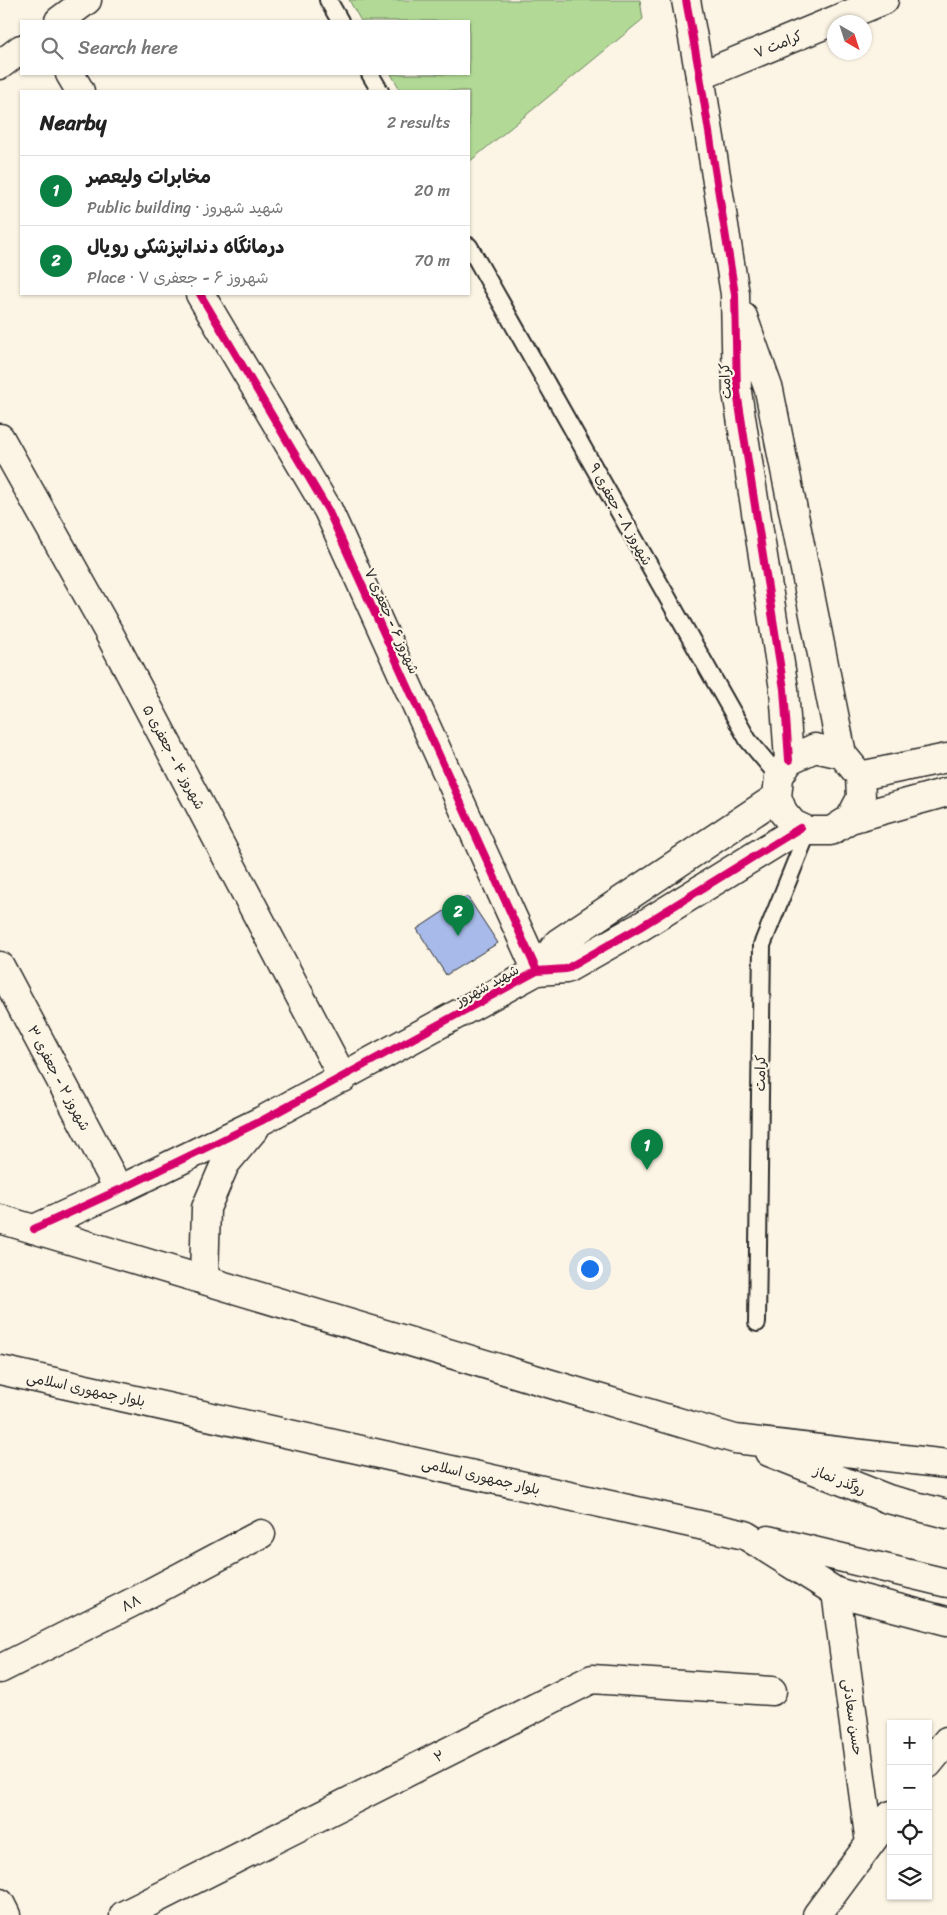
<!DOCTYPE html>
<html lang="en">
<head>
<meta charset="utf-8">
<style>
  :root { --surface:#fff; --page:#f6f6f6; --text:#222; --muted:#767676; --line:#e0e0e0; --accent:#0b8043 }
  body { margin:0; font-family:Sriracha,"Playpen Sans Arabic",sans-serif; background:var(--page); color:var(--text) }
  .controls { position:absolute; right:15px; bottom:15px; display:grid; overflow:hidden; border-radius:0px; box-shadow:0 1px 4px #0004 }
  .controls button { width:45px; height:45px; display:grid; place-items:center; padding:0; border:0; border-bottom:1px solid var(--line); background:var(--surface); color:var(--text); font:25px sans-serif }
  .compass { position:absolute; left:827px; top:15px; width:45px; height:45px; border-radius:50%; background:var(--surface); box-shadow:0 1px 4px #0004; rotate:141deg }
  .you { position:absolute; left:589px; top:1268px; width:18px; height:18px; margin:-12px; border:4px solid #fff; border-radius:50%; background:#1a73e8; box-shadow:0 0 0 8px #1a73e833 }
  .badge { display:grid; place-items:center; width:32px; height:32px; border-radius:50%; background:var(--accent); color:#fff; font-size:16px; font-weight:700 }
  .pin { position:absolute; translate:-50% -41px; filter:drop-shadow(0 1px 2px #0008) }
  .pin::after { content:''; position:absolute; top:26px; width:18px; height:15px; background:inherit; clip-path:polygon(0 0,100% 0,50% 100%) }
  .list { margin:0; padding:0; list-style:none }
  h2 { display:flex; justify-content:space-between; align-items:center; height:65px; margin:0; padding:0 20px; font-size:21px }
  h2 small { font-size:16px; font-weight:400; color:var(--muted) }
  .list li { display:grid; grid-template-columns:32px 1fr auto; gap:15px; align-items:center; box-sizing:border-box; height:70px; padding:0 20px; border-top:1px solid var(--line) }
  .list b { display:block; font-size:19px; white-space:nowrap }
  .list p { margin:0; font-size:16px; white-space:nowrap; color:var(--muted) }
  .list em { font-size:16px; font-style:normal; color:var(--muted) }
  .icon { flex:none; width:28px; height:28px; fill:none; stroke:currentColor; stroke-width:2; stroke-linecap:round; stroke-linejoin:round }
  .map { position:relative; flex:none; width:947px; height:1915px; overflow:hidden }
  .search { position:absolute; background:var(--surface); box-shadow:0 1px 4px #0004; left:20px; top:20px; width:450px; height:55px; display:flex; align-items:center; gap:12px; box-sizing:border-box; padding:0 18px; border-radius:0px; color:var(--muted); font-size:19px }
  .panel { position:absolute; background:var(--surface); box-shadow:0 1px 4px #0004; left:20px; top:90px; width:450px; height:205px; border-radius:0px }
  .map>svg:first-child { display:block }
</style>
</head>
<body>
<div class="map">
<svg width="947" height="1915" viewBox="0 0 947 1915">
  <rect width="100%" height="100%" fill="#fcf5e5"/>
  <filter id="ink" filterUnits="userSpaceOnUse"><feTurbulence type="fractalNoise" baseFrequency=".02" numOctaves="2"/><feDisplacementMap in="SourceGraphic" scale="10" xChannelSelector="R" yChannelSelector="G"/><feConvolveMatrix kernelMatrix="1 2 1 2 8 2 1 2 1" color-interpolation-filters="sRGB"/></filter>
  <g filter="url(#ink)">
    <path fill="#b2da96" stroke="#6e8260" d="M349 0H640L643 19 469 162V91H401L391 74H469V21H361Z"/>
    <path fill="#a7bae9" stroke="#2b2b2b" d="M467 896 498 943 446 975 417 929Z"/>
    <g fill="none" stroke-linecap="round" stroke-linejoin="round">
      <defs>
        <path id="lane" d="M328 0 340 21
          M370 74 380 91
          M469 246 748 740 779 777
          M757 1323 762 945 808 831"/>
        <path id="street" d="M70 74 80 91
          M700 76 884 0
          M200 294 328 510 537 971
          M0 438 109 633 343 1078
          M0 966 119 1190
          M836 1592 870 1843
          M0 1669 131 1603 261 1534
          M928 1764 947 1741
          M0 1903 6 1915
          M124 1915 592 1679 772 1691
          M817 1915 891 1815"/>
        <path id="secondary" d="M686 0 700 76 735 294 737 392 784 689 789 760
          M59 21 87 0
          M0 65 21 49
          M743 317 769 390 842 754
          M815 748 842 754 860 776 861 798 850 819 831 831H808L793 824 783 812 777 797 779 777 789 760Z
          M860 776 947 758
          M850 819 947 792
          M537 971 558 943 777 797
          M34 1229 119 1190 261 1121 537 971 566 969 640 927 800 828
          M204 1279 206 1208 225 1164 255 1128"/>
        <path id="primary" d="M0 1219 735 1439 947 1464
          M0 1370 745 1535 836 1592 947 1621
          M769 1452 888 1499 947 1514
          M768 1540 947 1583"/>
      </defs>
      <use href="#lane" stroke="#2b2b2b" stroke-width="20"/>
      <use href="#street" stroke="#2b2b2b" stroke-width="31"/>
      <use href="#secondary" stroke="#2b2b2b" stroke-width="31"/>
      <use href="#primary" stroke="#2b2b2b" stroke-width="31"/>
      <use href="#lane" stroke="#fcf5e5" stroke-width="16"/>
      <use href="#street" stroke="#fcf5e5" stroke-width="28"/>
      <use href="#secondary" stroke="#fcf5e5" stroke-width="28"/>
      <use href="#primary" stroke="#fcf5e5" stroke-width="28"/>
      <defs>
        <path id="cycleway" d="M686 0 700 76 735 294 737 392 784 689 789 760
          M200 294 328 510 537 971
          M34 1229 119 1190 261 1121 537 971 566 969 640 927 800 828"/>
      </defs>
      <use href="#cycleway" stroke="#fcf5e5" stroke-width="11"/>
      <use href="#cycleway" stroke="#d6006c" stroke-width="8"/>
    </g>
  </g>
  <g text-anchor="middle" stroke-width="4.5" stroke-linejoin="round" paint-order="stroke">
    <g font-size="14" fill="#2b2b2b" stroke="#fcf5e5">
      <text transform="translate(778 44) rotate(-22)" y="5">کرامت ۷</text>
      <text transform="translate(725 381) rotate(-93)" y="5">کرامت</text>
      <text transform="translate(621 514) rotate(61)" y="5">شهروز ۸ - جعفری ۹</text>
      <text transform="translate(392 621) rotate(66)" y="5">شهروز ۶ - جعفری ۷</text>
      <text transform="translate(174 757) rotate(62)" y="5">شهروز ۴ - جعفری ۵</text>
      <text transform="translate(487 985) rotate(-29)" y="5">شهید شهروز</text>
      <text transform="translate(760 1073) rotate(-89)" y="5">کرامت</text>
      <text transform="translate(59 1078) rotate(62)" y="5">شهروز ۲ - جعفری ۳</text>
      <text transform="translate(86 1389) rotate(12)" y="5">بلوار جمهوری اسلامی</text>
      <text transform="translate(481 1476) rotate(13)" y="5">بلوار جمهوری اسلامی</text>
      <text transform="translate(840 1480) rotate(22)" y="5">روگذر نماز</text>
      <text transform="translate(131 1603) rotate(-27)" y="5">۸۸</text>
      <text transform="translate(853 1717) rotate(82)" y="5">حسن سعادتی</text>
      <text transform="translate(439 1756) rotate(-27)" y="5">۲</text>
    </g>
  </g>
</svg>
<div class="controls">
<button>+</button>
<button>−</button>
<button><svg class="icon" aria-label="locate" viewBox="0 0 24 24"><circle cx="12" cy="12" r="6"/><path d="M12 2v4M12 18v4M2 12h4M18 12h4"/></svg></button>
<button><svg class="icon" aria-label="layers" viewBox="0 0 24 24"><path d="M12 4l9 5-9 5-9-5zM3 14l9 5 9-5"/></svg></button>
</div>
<svg class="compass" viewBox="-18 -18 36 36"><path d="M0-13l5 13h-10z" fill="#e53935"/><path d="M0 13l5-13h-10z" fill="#767676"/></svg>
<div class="you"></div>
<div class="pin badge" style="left:647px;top:1170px">1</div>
<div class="pin badge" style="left:458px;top:936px">2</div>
<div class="search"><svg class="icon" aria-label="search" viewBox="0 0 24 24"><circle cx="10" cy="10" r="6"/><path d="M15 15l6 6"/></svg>Search here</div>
<section class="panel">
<h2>Nearby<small>2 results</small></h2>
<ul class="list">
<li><span class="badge">1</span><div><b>مخابرات ولیعصر</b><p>Public building · شهید شهروز</p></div><em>20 m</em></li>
<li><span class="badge">2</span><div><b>درمانگاه دندانپزشکی رویال</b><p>Place · شهروز ۶ - جعفری ۷</p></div><em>70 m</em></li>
</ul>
</section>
</div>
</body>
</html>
